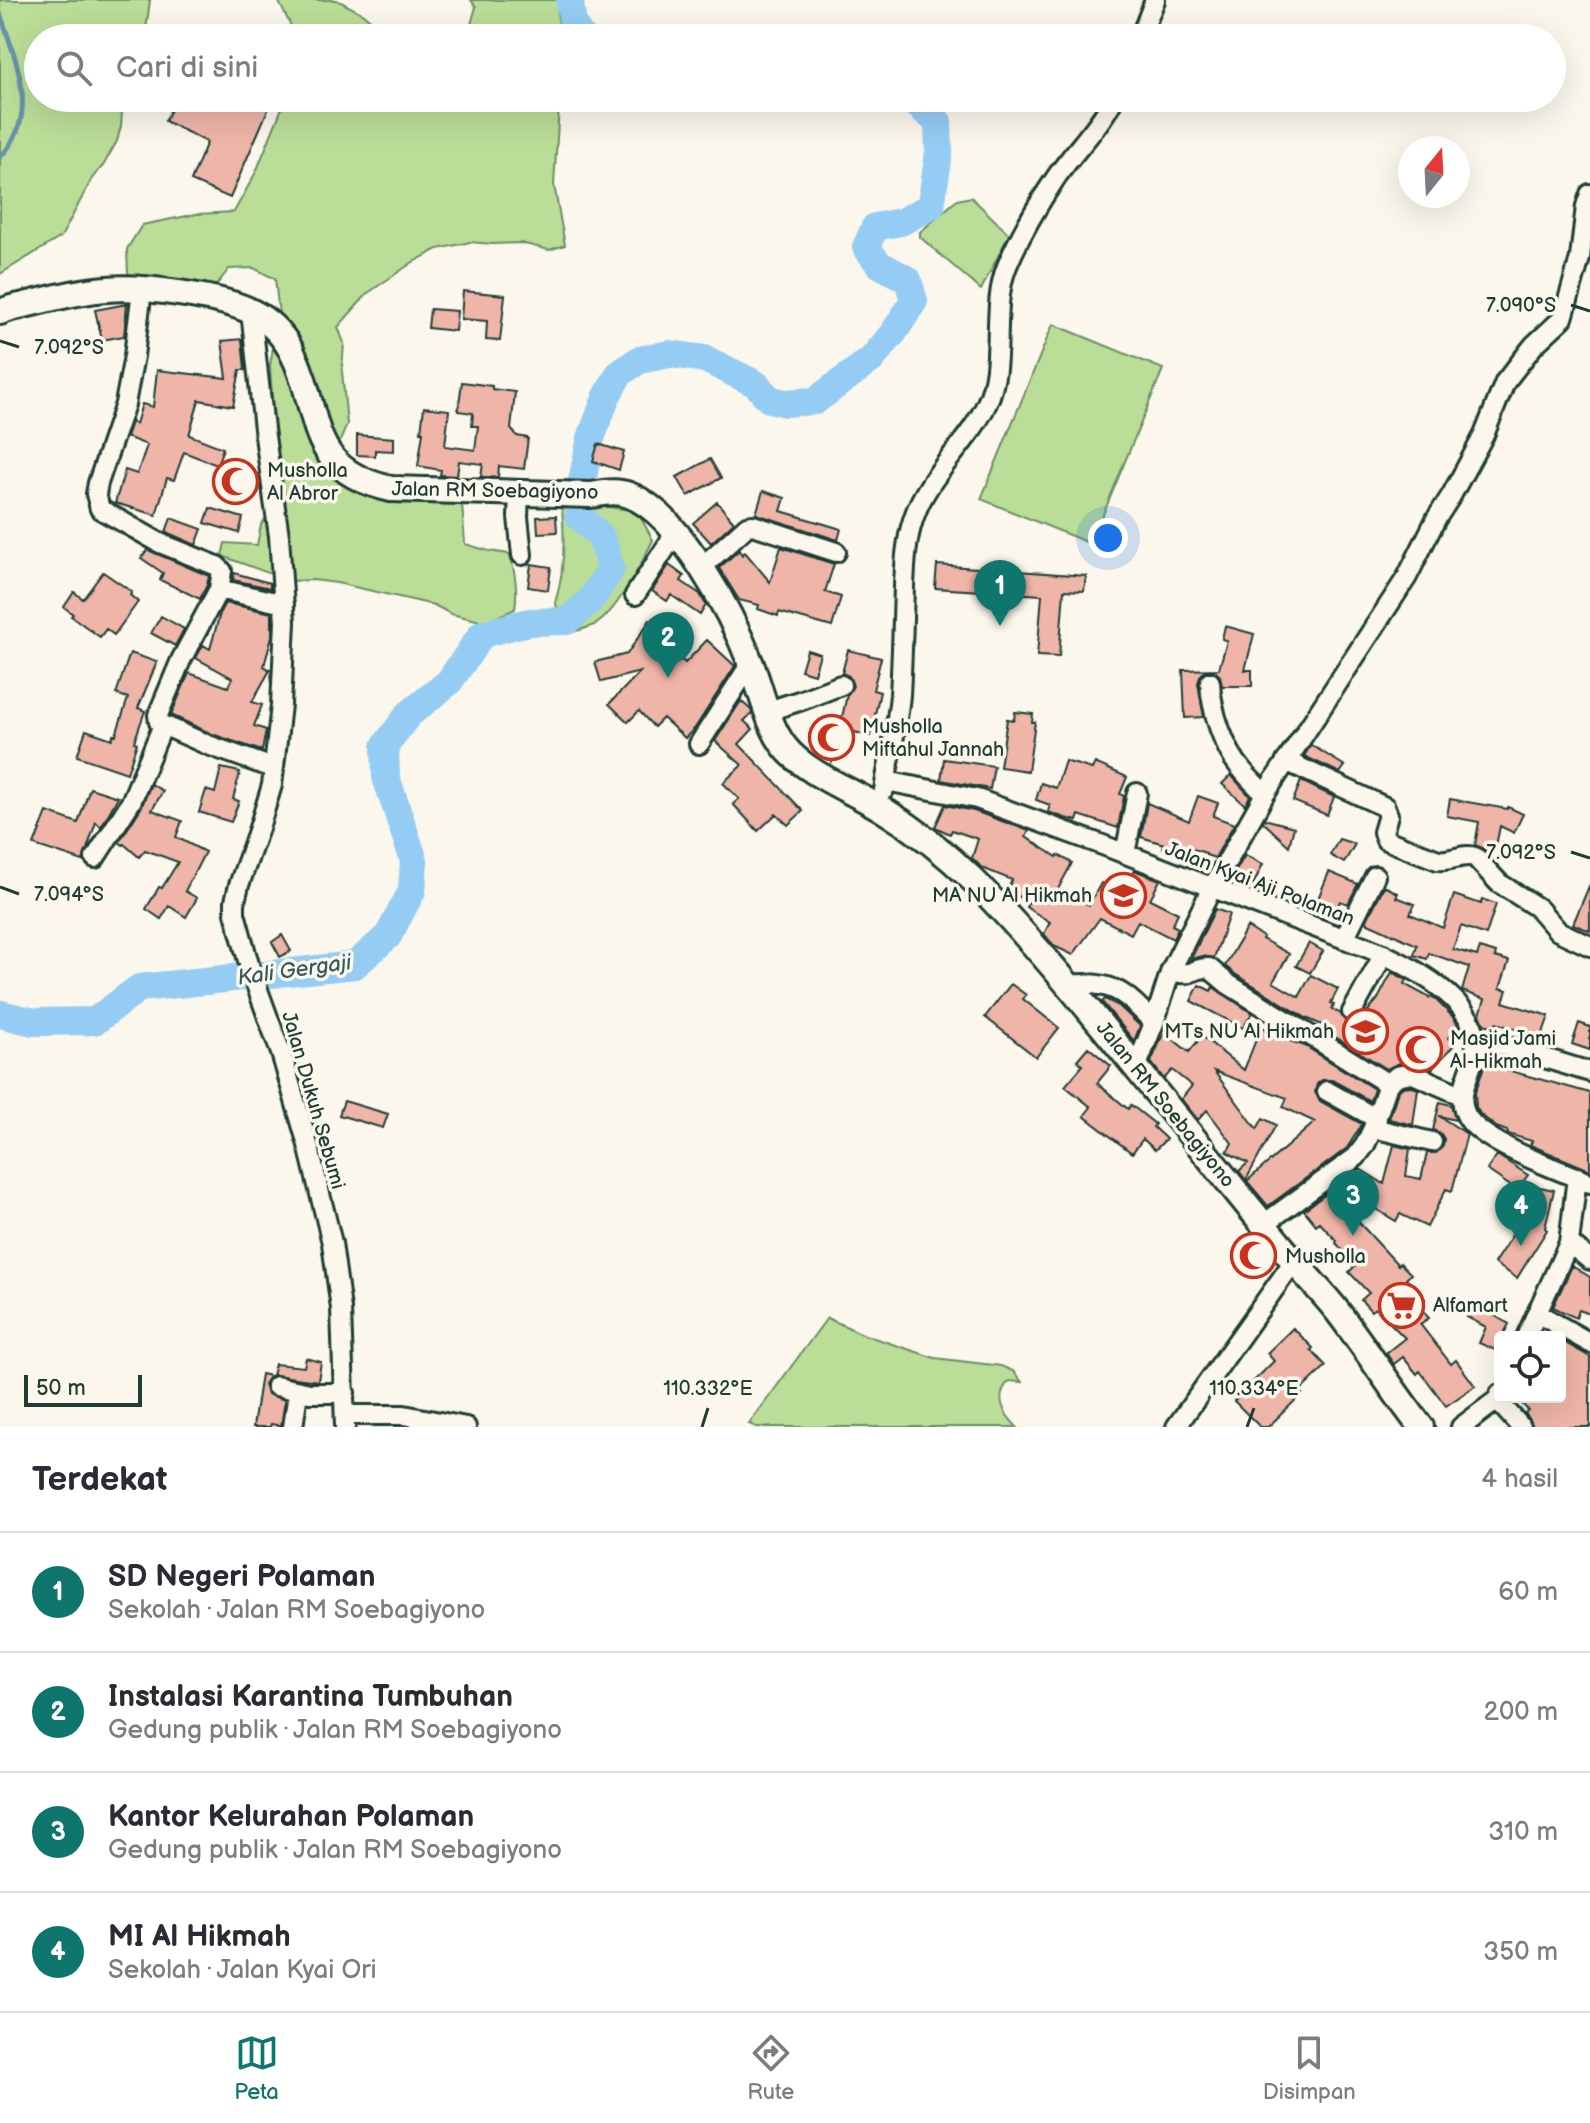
<!DOCTYPE html>
<html lang="id">
<head>
<meta charset="utf-8">
<style>
  :root { --surface:#fff; --page:#f2f2f3; --text:#2b2b33; --muted:#7c7c81; --line:#e1e1e2; --accent:#0f766e }
  body { margin:0; font-family:"Balsamiq Sans",sans-serif; background:var(--page); color:var(--text) }
  .controls { position:absolute; right:24px; bottom:24px; display:grid; overflow:hidden; border-radius:8px; box-shadow:0 8px 32px #0002 }
  .controls button { width:72px; height:72px; display:grid; place-items:center; padding:0; border:0; border-bottom:2px solid var(--line); background:var(--surface); color:var(--text); font:40px sans-serif }
  .compass { position:absolute; left:1398px; top:136px; width:72px; height:72px; border-radius:50%; background:var(--surface); box-shadow:0 8px 32px #0002; rotate:18deg }
  .scale { position:absolute; left:24px; bottom:20px; width:118px; box-sizing:border-box; padding-left:8px; border:4px solid #1f3d34; border-top:0; font-size:22px; line-height:28px; white-space:nowrap; color:#1f3d34; -webkit-text-stroke:6px #fbf7ec; paint-order:stroke }
  .you { position:absolute; left:1108px; top:538px; width:28px; height:28px; margin:-20px; border:6px solid #fff; border-radius:50%; background:#1a73e8; box-shadow:0 0 0 12px #1a73e833 }
  .badge { display:grid; place-items:center; width:52px; height:52px; border-radius:50%; background:var(--accent); color:#fff; font-size:26px; font-weight:700 }
  .pin { position:absolute; translate:-50% -66px; filter:drop-shadow(0 2px 4px #0008) }
  .pin::after { content:''; position:absolute; top:42px; width:28px; height:24px; background:inherit; clip-path:polygon(0 0,100% 0,50% 100%) }
  .list { margin:0; padding:0; list-style:none }
  h2 { display:flex; justify-content:space-between; align-items:center; height:104px; margin:0; padding:0 32px; font-size:34px }
  h2 small { font-size:26px; font-weight:400; color:var(--muted) }
  .list li { display:grid; grid-template-columns:52px 1fr auto; gap:24px; align-items:center; box-sizing:border-box; height:120px; padding:0 32px; border-top:2px solid var(--line) }
  .list b { display:block; font-size:30px; white-space:nowrap }
  .list p { margin:0; font-size:26px; white-space:nowrap; color:var(--muted) }
  .list em { font-size:26px; font-style:normal; color:var(--muted) }
  .icon { flex:none; width:44px; height:44px; fill:none; stroke:currentColor; stroke-width:2; stroke-linecap:round; stroke-linejoin:round }
  .map { position:relative; flex:none; width:1590px; height:1427px; overflow:hidden }
  .search { position:absolute; background:var(--surface); box-shadow:0 8px 32px #0002; left:24px; right:24px; top:24px; height:88px; display:flex; align-items:center; gap:20px; box-sizing:border-box; padding:0 28px; border-radius:44px; color:var(--muted); font-size:30px }
  .sheet { height:584px; background:var(--surface) }
  nav { display:flex; justify-content:space-around; align-items:center; box-sizing:border-box; height:112px; border-top:2px solid var(--line); background:var(--surface); font-size:22px; color:var(--muted) }
  nav a { display:grid; justify-items:center; gap:4px }
  nav .on { color:var(--accent) }
  .map>svg:first-child { display:block }
</style>
</head>
<body>
<div class="map">
<svg width="1590" height="1427" viewBox="0 0 1590 1427">
  <rect width="100%" height="100%" fill="#fbf7ec"/>
  <filter id="ink" filterUnits="userSpaceOnUse"><feTurbulence type="fractalNoise" baseFrequency=".0125" numOctaves="2"/><feDisplacementMap in="SourceGraphic" scale="16" xChannelSelector="R" yChannelSelector="G"/><feConvolveMatrix kernelMatrix="1 2 1 2 8 2 1 2 1" color-interpolation-filters="sRGB"/></filter>
  <g filter="url(#ink)">
    <path fill="#badd97" stroke="#6c8d66" stroke-width="2" d="M0 0H150L145 38H38V98H123L121 126 117 141 103 166 93 177 61 237 0 274Z
      M278 0H337L362 13 392 38H291L293 30Z
      M471 0H559C556 16 557 26 568 38H467L476 7Z
      M286 98H568L559 106 554 185 565 245 549 250 521 243 492 244 470 242 438 249 413 262 368 293 338 327 344 343 342 371 347 424 329 469 352 490 385 501 409 500 462 503 465 544 489 551 509 554C516 573 518 589 515 609L485 622 451 614 434 605 337 583 313 580 290 581 222 556 225 543 257 545 261 525 279 500 270 365 279 314 275 279 254 268 229 269 214 288 128 274 127 249 142 225 197 214 234 212 256 172Z
      M971 197 1009 234 981 290 920 237V232L957 200Z
      M1053 324 1163 369 1091 544 981 499Z
      M601 506 637 511 653 540C643 561 616 613 596 624 589 628 579 630 572 632L555 603C565 572 565 540 562 507Z
      M827 1318 865 1335 935 1358 1001 1366 1013 1371 1022 1382 1009 1381C994 1397 1003 1413 1017 1427H756L749 1424Z"/>
    <g fill="none" stroke-linecap="round" stroke-linejoin="round">
      <path stroke="#6593a7" stroke-width="5" d="M0 13C15 59 42 116 0 157"/>
      <path stroke="#94ccf3" stroke-width="28" d="M570 0C571 14 572 29 583 38
        M0 1014 34 1022 95 1021 139 988 355 965 388 936 412 891 414 861 386 777 385 746 408 715 449 682 482 634 529 622 567 621 590 601 611 569 601 537 579 516 582 481 591 438 606 398 619 374 639 360 670 354 705 359 756 384 769 399 785 403 815 401 872 359 894 332 914 301 908 280 879 264 866 247 875 227 901 222 931 206 939 152 938 122 909 98"/>
    </g>
    <path fill="#efb5a8" stroke="#1f3d34" stroke-width="2" d="M177 98H273L230 198 191 181 207 142 165 121Z
      M463 291 505 295 500 341 486 340 487 321 461 319Z
      M127 304 124 336 102 340 95 310Z
      M430 309 457 311 455 331 428 328Z
      M242 339 245 370H240L233 406 199 400 189 435 223 448 217 465 184 452 174 480 167 478 156 515 115 503 125 470 137 474 147 445 126 437 131 422 136 424 142 404 153 407 157 370 227 378 222 341Z
      M462 382 492 386V389L515 392 511 429 517 436 528 438 524 469 499 466 498 477H481L483 464 459 461 457 476 440 475 441 470 418 466 423 432H421L424 407 449 410 445 446 475 450 478 426H472L473 413 458 411Z
      M357 435 394 438V451L375 450V456L357 455Z
      M598 444 624 452 619 470 593 461Z
      M710 459 721 478 688 496 677 477Z
      M237 464 254 484 236 500 219 480Z
      M763 491 785 498 781 511 841 529 838 540 756 514Z
      M717 502 734 522 711 543 693 523Z
      M210 508 243 518 239 533 205 523Z
      M556 516 557 532 538 533 537 517Z
      M171 518 202 529 196 545 166 532Z
      M781 547 834 564 825 592 841 597 832 627 779 612 778 616 758 609 759 605 739 600 719 568 739 550 742 555 745 552 770 582Z
      M148 550 209 576 207 585 200 599 160 580 163 573 141 558Z
      M531 564 551 567 548 590 528 587Z
      M669 565 684 576 681 581 700 594 706 605 700 615 671 595 667 601 652 591Z
      M937 565 1086 576 1084 591 1064 590 1059 657 1037 656 1042 595 1011 593 1010 598 996 597V592L935 588Z
      M103 572 132 592 130 595 138 602 114 635 106 629 100 637 71 616 73 614 64 607 74 592 83 599Z
      M234 573 270 583V588L233 580Z
      M225 603 272 613V636L264 666 270 670 252 702 262 705 254 726 266 730 262 751 212 734 171 715 189 673 228 687 232 678 196 658 203 645 210 649 221 610Z
      M161 616 184 629 175 646 151 633Z
      M650 620 665 630 659 638 685 663 707 640 735 666 695 728 685 738 663 718 654 727 639 711 628 722 609 704 640 672 601 682 595 662 627 654Z
      M1225 626 1254 634 1245 670H1252V686H1222L1220 676 1216 672 1210 670 1204 672 1200 676 1198 683 1204 717 1185 718 1183 670 1219 669 1227 641 1222 639Z
      M807 650 820 654 814 674 801 670Z
      M848 650 881 658 873 690 880 692 870 736 854 732 832 761 833 754 814 738 827 721 839 731 847 695 853 686 849 676 842 673Z
      M130 653 157 662 138 708 145 711 134 742 137 743 127 773 77 756 86 730 112 739 113 735H116L128 698 116 694Z
      M741 701 751 710 752 713 744 721 753 729 739 744 803 811 788 825 776 814 758 831 733 804 739 799 723 783 742 765 715 741Z
      M1015 712 1033 714 1032 722H1035L1028 771 1000 767 1007 719 1014 720Z
      M1311 745 1345 766 1340 773 1304 756Z
      M944 759 994 766 990 789 941 780Z
      M1065 761 1092 769 1095 763 1127 777 1120 794 1124 796 1118 828 1079 815 1077 821 1065 818 1048 812 1050 805 1036 800 1041 783 1056 788Z
      M221 768 240 772 233 799 239 801 231 822 199 812 206 790 215 793Z
      M1231 775 1250 796 1245 805 1222 784Z
      M1301 781 1334 797 1327 815 1293 801Z
      M151 784 163 791 152 810 182 821 176 837 205 852 185 891 197 898 186 917 169 906 161 919 146 909 159 887 162 888 178 862 145 850 139 857 124 844 123 845 119 842 141 808Z
      M90 788 118 797 101 827 96 822 83 861 34 845 47 812 78 823Z
      M1198 796 1218 803 1213 816 1234 824 1215 858 1206 855V853L1179 845 1176 853 1163 848 1164 844 1141 837 1147 803 1189 821Z
      M1450 799 1507 809 1508 807 1523 814 1514 833 1500 826 1495 851 1484 849 1475 845 1479 822 1447 816Z
      M945 805 974 811 1029 831 1026 837 1057 857 1058 855 1072 863 1058 889 1089 905 1101 883 1122 894 1134 870 1160 880 1150 899 1178 913 1172 925 1178 928 1173 939 1138 921 1131 934 1100 918 1073 955 1054 946 1044 934 1050 922 1026 907 1029 902 1007 891 1012 880 982 868 972 858 978 839 952 830 950 834 935 827Z
      M1264 819 1294 827 1289 846 1263 822Z
      M1339 839 1355 844 1344 863 1330 855Z
      M1245 855 1263 864 1253 885 1233 876Z
      M1329 872 1358 884 1348 904 1340 901 1337 909 1317 901Z
      M1590 884V931L1573 924Z
      M1384 886 1398 893 1396 897 1415 904 1410 914 1443 928 1454 895 1481 904 1482 899 1496 904 1486 935 1461 926 1453 949 1477 956 1480 948 1496 953 1495 957 1509 961 1500 988 1507 990 1503 1002 1549 1016 1539 1044 1526 1039 1529 1033 1496 1023 1495 1027 1484 1024 1480 1014 1485 999 1462 991 1469 967 1429 953 1427 959 1414 955 1417 945 1366 922Z
      M1215 909 1229 914 1214 958 1203 956 1191 959Z
      M1247 927 1263 937 1262 939 1289 954 1273 982 1299 997 1311 975 1338 989 1331 1003 1334 1004 1332 1009 1341 1014 1346 1022 1355 1024 1362 1018 1378 999 1392 972 1407 980 1404 984 1430 998 1432 996 1452 1016 1459 1026 1448 1038 1455 1044 1432 1069 1422 1065 1410 1053 1400 1063 1387 1069 1327 1032 1329 1028 1306 1018 1235 974 1225 966Z
      M282 935 291 951 280 957 272 942Z
      M1309 943 1323 951 1310 973 1296 966Z
      M1011 984 1026 995 1023 999 1059 1028 1036 1057 985 1017Z
      M1199 985 1211 991 1213 987 1252 1013 1243 1028 1191 1001Z
      M1105 999 1119 1006 1140 1026 1134 1041 1102 1002Z
      M1579 1023 1590 1027V1050L1572 1044Z
      M1261 1027 1277 1033 1275 1036 1305 1046 1374 1089 1370 1101 1332 1080H1322L1317 1084 1315 1092 1320 1101 1362 1124 1347 1148 1314 1173 1312 1172 1313 1173 1268 1206 1247 1181 1315 1122 1283 1107 1287 1098 1214 1071 1257 1129 1263 1118 1276 1125 1246 1180 1239 1171 1248 1163 1227 1152 1232 1143 1207 1110 1198 1120 1181 1099 1192 1086 1172 1070 1164 1079 1151 1062 1161 1039 1165 1033 1189 1052 1202 1036 1244 1070Z
      M1088 1047 1111 1066 1097 1083 1128 1109 1131 1105 1155 1124 1153 1127 1166 1139 1155 1150 1143 1139 1132 1153 1084 1116 1091 1107 1065 1086 1083 1065 1077 1060Z
      M1485 1064 1590 1093V1170L1530 1145 1532 1141 1508 1134 1507 1131 1496 1127 1480 1114 1476 1107 1475 1093Z
      M1410 1086 1418 1089 1413 1125 1389 1119 1398 1091 1403 1087Z
      M344 1101 388 1114 383 1128 339 1115Z
      M1440 1102 1451 1105 1456 1120 1439 1116 1467 1134 1452 1191 1446 1189 1427 1227 1400 1214 1396 1221 1337 1186 1360 1169 1384 1184 1394 1145 1410 1149 1406 1176 1421 1179 1427 1153H1436L1443 1146 1444 1139 1441 1134 1433 1130Z
      M1497 1155 1528 1175 1522 1183 1554 1190 1545 1228 1547 1230 1517 1278 1494 1263 1534 1202 1487 1170Z
      M1330 1191 1398 1265 1400 1263 1411 1274 1406 1279 1425 1299 1418 1305 1429 1318 1420 1324 1451 1364 1456 1360 1475 1386 1446 1406 1420 1371 1417 1374 1403 1357 1394 1364 1393 1363 1386 1353 1405 1338 1375 1308 1371 1311 1361 1300 1369 1293 1349 1272 1356 1265 1336 1243 1337 1241 1319 1222 1316 1225 1304 1210Z
      M1255 1243 1267 1260 1253 1269 1241 1252Z
      M1572 1266 1590 1277V1314L1579 1310 1576 1318 1553 1307Z
      M1474 1304 1509 1324 1502 1337H1500L1495 1350 1479 1343 1486 1327 1467 1317Z
      M1293 1328 1313 1348 1311 1350 1326 1366 1299 1392 1302 1394 1268 1427H1260L1234 1401 1274 1361 1267 1353Z
      M1560 1340 1590 1357V1427H1533L1530 1420 1525 1413 1528 1410 1515 1397H1560Z
      M306 1358 321 1362 318 1381 272 1375 275 1364 304 1367Z
      M261 1374 270 1376 264 1384 268 1394 285 1400 281 1426 271 1424 270 1427H253Z"/>
    <g fill="none" stroke-linecap="round" stroke-linejoin="round">
      <defs>
        <path id="minor" d="M1140 38 1155 0
          M142 289 134 356 125 404 98 483 96 494 100 509 160 543 217 566 222 571 219 589 181 660 158 715 159 722 163 725 208 745 273 768
          M251 311 264 429 279 536 285 622 281 705 272 785 259 828 239 885 235 901V913L250 968 281 1053 308 1145 332 1243 341 1309 345 1427
          M519 493 518 517 522 555
          M701 568 747 526 753 525 836 552
          M219 589 284 604
          M635 595 676 532
          M1210 682C1211 710 1224 750 1243 771 1249 779 1258 787 1265 794
          M768 711 802 700 841 685
          M699 744 751 663
          M1286 761 1385 807 1388 815 1383 832 1386 840 1438 860C1451 862 1462 853 1475 857L1499 883 1538 908 1558 931 1590 946
          M886 781 977 799 1100 844 1366 947C1402 961 1470 995 1476 1039 1479 1067 1449 1095 1470 1121 1490 1146 1559 1170 1590 1183
          M884 790C889 759 897 727 900 695 902 658 903 622 904 586 905 564 906 541 913 520 927 474 968 446 987 403 1006 363 990 309 1007 266 1020 235 1038 204 1057 176 1075 150 1100 126 1114 98
          M1125 854 1137 793
          M95 858 131 802 163 725
          M1344 939 1375 876
          M1171 970C1194 979 1191 967 1209 968L1228 984 1388 1084
          M1069 985C1114 980 1125 993 1154 1023
          M1352 1012 1384 954
          M1476 1037 1590 1072
          M1136 1068 1154 1023 1171 970 1212 888 1265 794 1407 577 1436 519 1451 496 1484 435 1505 382 1534 345 1563 318 1580 258 1586 206 1590 194
          M1327 1091 1377 1119
          M1373 1128 1432 1142
          M1264 1224 1356 1157 1365 1145 1373 1128 1388 1084 1397 1076 1411 1073 1461 1095
          M1569 1243 1590 1260
          M1537 1313 1590 1343
          M1526 1337 1569 1243 1577 1177
          M276 1386 310 1393H345
          M1497 1400 1521 1427
          M345 1415H404L466 1427
          M293 1427 298 1392
          M1176 1427 1294 1261
          M1461 1427 1497 1400 1500 1394"/>
        <path id="major" d="M0 312 11 308C43 301 75 291 107 289 142 286 222 296 252 312 268 320 282 334 291 350 324 413 301 469 391 489L591 495C604 493 616 490 629 495 680 514 732 615 751 664 761 689 768 726 785 747 805 773 853 791 882 809 915 829 945 852 973 880 1047 954 1111 1038 1178 1119 1216 1166 1253 1213 1292 1259 1307 1277 1324 1294 1338 1312 1367 1350 1392 1390 1421 1427"/>
      </defs>
      <use href="#minor" stroke="#1f3d34" stroke-width="24"/>
      <use href="#major" stroke="#1f3d34" stroke-width="30"/>
      <use href="#minor" stroke="#fbf7ec" stroke-width="18"/>
      <use href="#major" stroke="#fbf7ec" stroke-width="24"/>
    </g>
  </g>
  <path fill="none" stroke="#1f3d34" stroke-width="3" d="M1571 305 1590 311M0 341 19 347M1571 852 1590 858M0 887 19 894M702 1427 708 1408M1247 1427 1254 1408"/>
  <defs>
    <symbol id="mosque-ring" viewBox="-11 -11 22 22"><circle r="9.5" fill="#fbf7ec" stroke="#c8321e" stroke-width="1.5"/><path d="M3.5-4.9A6 6 0 1 0 3.5 4.9A5 5 0 1 1 3.5-4.9Z" fill="#c8321e"/></symbol>
    <symbol id="school-ring" viewBox="-11 -11 22 22"><circle r="9.5" fill="#fbf7ec" stroke="#c8321e" stroke-width="1.5"/><path d="M0-5L7-2L0 1L-7-2ZM-4 1L0 2.5L4 1V4Q0 6-4 4Z" fill="#c8321e"/></symbol>
    <symbol id="supermarket-ring" viewBox="-11 -11 22 22"><circle r="9.5" fill="#fbf7ec" stroke="#c8321e" stroke-width="1.5"/><path d="M-6-5.5h2.5l.6 2H6L4.5 2H-2.5L-4.4-4H-6ZM-1.5 3.2a1.3 1.3 0 1 0 .1 0ZM3 3.2a1.3 1.3 0 1 0 .1 0Z" fill="#c8321e"/></symbol>
  </defs>
  <g fill-rule="evenodd">
    <use href="#mosque-ring" x="210" y="456" width="51" height="51"/>
    <use href="#mosque-ring" x="806" y="712" width="51" height="51"/>
    <use href="#school-ring" x="1098" y="870" width="51" height="51"/>
    <use href="#school-ring" x="1340" y="1006" width="51" height="51"/>
    <use href="#mosque-ring" x="1394" y="1024" width="51" height="51"/>
    <use href="#mosque-ring" x="1228" y="1230" width="51" height="51"/>
    <use href="#supermarket-ring" x="1376" y="1280" width="51" height="51"/>
  </g>
  <g text-anchor="middle" stroke-width="7" stroke-linejoin="round" paint-order="stroke">
    <g font-size="20" fill="#1f3d34" stroke="#fbf7ec" text-anchor="start">
      <text x="267" y="477">Musholla<tspan x="267" dy="23">Al Abror</tspan></text>
      <text x="862" y="733">Musholla<tspan x="862" dy="23">Miftahul Jannah</tspan></text>
      <text x="1092" y="902" text-anchor="end">MA NU Al Hikmah</text>
      <text x="1334" y="1038" text-anchor="end">MTs NU Al Hikmah</text>
      <text x="1450" y="1045">Masjid Jami<tspan x="1450" dy="23">Al-Hikmah</tspan></text>
      <text x="1285" y="1263">Musholla</text>
      <text x="1433" y="1312">Alfamart</text>
    </g>
    <g font-size="20" fill="#1f3d34" stroke="#fbf7ec">
      <text transform="translate(495 490) rotate(1)" y="7">Jalan RM Soebagiyono</text>
      <text transform="translate(1260 883) rotate(21)" y="7">Jalan Kyai Aji Polaman</text>
      <text transform="translate(314 1100) rotate(74)" y="7">Jalan Dukuh Sebumi</text>
      <text transform="translate(1166 1104) rotate(51)" y="7">Jalan RM Soebagiyono</text>
    </g>
    <g font-size="22" font-style="italic" fill="#365a5a" stroke="#fbf7ec">
      <text transform="translate(294 969) rotate(-8)" y="8">Kali Gergaji</text>
    </g>
  </g>
  <g font-size="20" text-anchor="middle" fill="#1f3d34" stroke="#fbf7ec" stroke-width="7" stroke-linejoin="round" paint-order="stroke">
    <text x="1521" y="312">7.090°S</text>
    <text x="69" y="354">7.092°S</text>
    <text x="1521" y="859">7.092°S</text>
    <text x="69" y="901">7.094°S</text>
    <text x="708" y="1395">110.332°E</text>
    <text x="1254" y="1395">110.334°E</text>
  </g>
</svg>
<div class="controls">
<button><svg class="icon" aria-label="locate" viewBox="0 0 24 24"><circle cx="12" cy="12" r="6"/><path d="M12 2v4M12 18v4M2 12h4M18 12h4"/></svg></button>
</div>
<svg class="compass" viewBox="-18 -18 36 36"><path d="M0-13l5 13h-10z" fill="#e53935"/><path d="M0 13l5-13h-10z" fill="#7c7c81"/></svg>
<div class="scale">50 m</div>
<div class="you"></div>
<div class="pin badge" style="left:1000px;top:626px">1</div>
<div class="pin badge" style="left:668px;top:678px">2</div>
<div class="pin badge" style="left:1353px;top:1236px">3</div>
<div class="pin badge" style="left:1521px;top:1246px">4</div>
<div class="search"><svg class="icon" aria-label="search" viewBox="0 0 24 24"><circle cx="10" cy="10" r="6"/><path d="M15 15l6 6"/></svg>Cari di sini</div>
</div>
<section class="sheet">
<h2>Terdekat<small>4 hasil</small></h2>
<ul class="list">
<li><span class="badge">1</span><div><b>SD Negeri Polaman</b><p>Sekolah · Jalan RM Soebagiyono</p></div><em>60 m</em></li>
<li><span class="badge">2</span><div><b>Instalasi Karantina Tumbuhan</b><p>Gedung publik · Jalan RM Soebagiyono</p></div><em>200 m</em></li>
<li><span class="badge">3</span><div><b>Kantor Kelurahan Polaman</b><p>Gedung publik · Jalan RM Soebagiyono</p></div><em>310 m</em></li>
<li><span class="badge">4</span><div><b>MI Al Hikmah</b><p>Sekolah · Jalan Kyai Ori</p></div><em>350 m</em></li>
</ul>
</section>
<nav>
<a class="on"><svg class="icon" aria-label="map" viewBox="0 0 24 24"><path d="M3 6l6-2 6 2 6-2v14l-6 2-6-2-6 2zM9 4v14M15 6v14"/></svg>Peta</a>
<a><svg class="icon" aria-label="directions" viewBox="0 0 24 24"><path d="M12 3l9 9-9 9-9-9zM9 14v-3h6M13 9l2 2-2 2"/></svg>Rute</a>
<a><svg class="icon" aria-label="saved" viewBox="0 0 24 24"><path d="M7 4h10v16l-5-4-5 4z"/></svg>Disimpan</a>
</nav>
</body>
</html>
